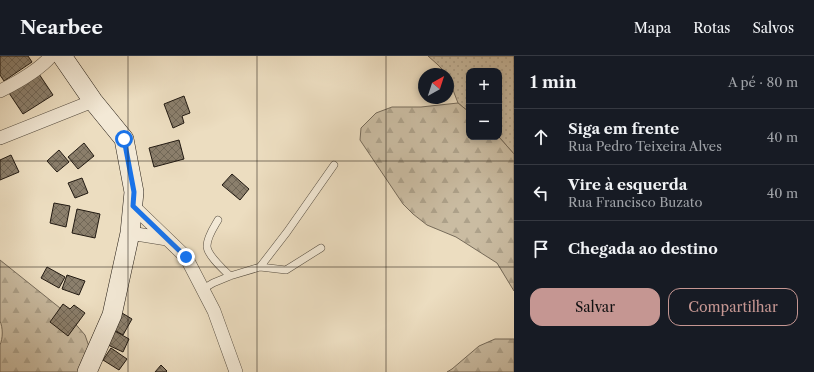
<!DOCTYPE html>
<html lang="pt">
<head>
<meta charset="utf-8">
<style>
  :root { --surface:#171b24; --page:#20242c; --text:#f1f3f6; --muted:#9ea1a6; --line:#363941; --accent:#c59692 }
  body { margin:0; font-family:"Libre Caslon Text",serif; background:var(--page); color:var(--text) }
  .controls { position:absolute; right:12px; top:12px; display:grid; overflow:hidden; border-radius:8px; box-shadow:0 2px 6px #0003 }
  .controls button { width:36px; height:36px; display:grid; place-items:center; padding:0; border:0; border-bottom:1px solid var(--line); background:var(--surface); color:var(--text); font:20px sans-serif }
  .compass { position:absolute; left:418px; top:12px; width:36px; height:36px; border-radius:50%; background:var(--surface); box-shadow:0 2px 6px #0003; rotate:39deg }
  .stop { position:absolute; width:12px; height:12px; margin:-9px; border:3px solid #1a73e8; border-radius:50%; background:#fff }
  .stop.end { background:#1a73e8; border-color:#fff; box-shadow:0 1px 4px #0008 }
  .list { margin:0; padding:0; list-style:none }
  h2 { display:flex; justify-content:space-between; align-items:center; height:52px; margin:0; padding:0 16px; font-size:17px }
  h2 small { font-size:13px; font-weight:400; color:var(--muted) }
  .list li { display:grid; grid-template-columns:26px 1fr auto; gap:12px; align-items:center; box-sizing:border-box; height:56px; padding:0 16px; border-top:1px solid var(--line) }
  .list b { display:block; font-size:15px; white-space:nowrap }
  .list p { margin:0; font-size:13px; white-space:nowrap; color:var(--muted) }
  .list em { font-size:13px; font-style:normal; color:var(--muted) }
  .actions { display:flex; gap:8px; padding:12px 16px }
  .actions a { flex:1; padding:9px 0; border:1px solid var(--accent); border-radius:12px; text-align:center; font-size:14px; color:var(--accent) }
  .actions .main { background:var(--accent); color:#111 }
  .icon { flex:none; width:22px; height:22px; fill:none; stroke:currentColor; stroke-width:2; stroke-linecap:round; stroke-linejoin:round }
  .map { position:relative; flex:none; width:514px; height:316px; overflow:hidden }
  header { display:flex; align-items:center; gap:24px; box-sizing:border-box; height:56px; padding:0 20px; background:var(--surface); border-bottom:1px solid var(--line) }
  header strong { font-size:19px }
  nav { display:flex; gap:22px; margin-inline-start:auto; font-size:14px }
  main { display:flex }
  aside { flex:1; background:var(--surface) }
  .map>svg:first-child { display:block }
</style>
</head>
<body>
<header>
<strong>Nearbee</strong>
<nav><a>Mapa</a><a>Rotas</a><a>Salvos</a></nav>
</header>
<main>
<div class="map">
<svg width="514" height="316" viewBox="0 0 514 316">
  <defs>
    <pattern id="grass-dots" width="8" height="8" patternUnits="userSpaceOnUse"><rect width="8" height="8" fill="#cabca2"/><path d="M2 2h.1M6 6h.1" fill="none" stroke="#ada18a" stroke-width="1.8" stroke-linecap="round"/></pattern>
    <pattern id="forest-firs" width="22" height="20" patternUnits="userSpaceOnUse"><rect width="22" height="20" fill="#cabca2"/><path d="M5 1l3.5 6h-7zM16 11l3.5 6h-7z" fill="#ada18a"/></pattern>
    <pattern id="building-cross-hatch" width="8" height="8" patternUnits="userSpaceOnUse"><rect width="8" height="8" fill="#8b7f6c"/><path d="M0 0l8 8M0 8l8-8" fill="none" stroke="#716757"/></pattern>
  </defs>
  <rect width="100%" height="100%" fill="#ecddc0"/>
  <filter id="stains"><feTurbulence type="fractalNoise" baseFrequency=".005" numOctaves="4"/><feColorMatrix values="0 0 0 0 .2 0 0 0 0 .09 0 0 0 0 .02 0 0 0 .5 -.17"/></filter>
  <radialGradient id="worn" r=".72"><stop offset=".6" stop-color="#630" stop-opacity="0"/><stop offset="1" stop-color="#630" stop-opacity=".3"/></radialGradient>
  <path fill="url(#grass-dots)" stroke="#766b5a" d="M428 0H514V98L499 81V15H469V56L458 47 448 21V18H447L437 8Z"/>
  <path fill="url(#forest-firs)" stroke="#766b5a" d="M458 47 469 56V81H499L514 98V235L497 207 456 181 427 169 413 158 403 148 360 84 361 72 376 57 392 51H421Z
    M0 204 65 256 85 279 92 299 93 316H0V289C3 282 3 272 0 265Z
    M495 283H514V316H447L452 313 479 290Z"/>
  <path fill="url(#building-cross-hatch)" stroke="#221a12" d="M0 0H28L32 6 4 25 0 19Z
    M39 18 53 39 23 58 9 37Z
    M184 40 190 57 182 60 184 67 173 72 164 48Z
    M179 84 184 103 154 111 149 92Z
    M84 87 94 100 78 113 68 101Z
    M59 94 69 106 57 116 47 105Z
    M11 99 19 116 0 124V104Z
    M232 118 249 133 240 144 222 129Z
    M82 122 88 137 75 142 68 127Z
    M54 147 70 150 66 171 50 167Z
    M77 153 100 158 95 182 72 177Z
    M47 211 65 221 59 232 41 222Z
    M67 219 85 225 79 239 62 233Z
    M63 248 70 253 74 249 85 257 68 280 50 266Z
    M122 257 132 263 123 279 113 273Z
    M115 275 129 283 123 296 108 289Z
    M111 292 127 303 119 314 103 304Z
    M161 309 167 315 166 316H155Z"/>
  <g fill="none" stroke-linecap="round" stroke-linejoin="round">
    <defs>
      <path id="lane" d="M218 164C214 171 207 181 207 190 207 199 224 214 230 220
        M260 211 286 214 321 192
        M203 233 213 227 230 220 260 211 287 176 334 109"/>
      <path id="street" d="M0 35C16 27 40 13 51 0
        M0 82 93 45
        M133 150 186 201 214 255 236 316
        M130 177 167 183"/>
      <path id="secondary" d="M62 0 93 45 124 83 134 136 130 177 112 259 87 316"/>
    </defs>
    <use href="#lane" stroke="#544b3e" stroke-width="8"/>
    <use href="#street" stroke="#544b3e" stroke-width="14"/>
    <use href="#secondary" stroke="#221a12" stroke-width="20"/>
    <use href="#lane" stroke="#f3e9d6" stroke-width="7"/>
    <use href="#street" stroke="#f3e9d6" stroke-width="13"/>
    <use href="#secondary" stroke="#f3e9d6" stroke-width="19"/>
  </g>
  <g fill="none" stroke-linecap="round" stroke-linejoin="round">
    <path stroke="#1a73e8" stroke-width="5" d="M124 83 134 136 133 150 186 201"/>
  </g>
  <path fill="none" stroke="#221a12" stroke-width="1" stroke-opacity="0.55" d="M128 0V316M257 0V316M386 0V316M0 105H514M0 211H514"/>
  <rect width="100%" height="100%" filter="url(#stains)"/>
  <rect width="100%" height="100%" fill="url(#worn)"/>
</svg>
<div class="controls">
<button>+</button>
<button>−</button>
</div>
<svg class="compass" viewBox="-18 -18 36 36"><path d="M0-13l5 13h-10z" fill="#e53935"/><path d="M0 13l5-13h-10z" fill="#9ea1a6"/></svg>
<div class="stop" style="left:124px;top:83px"></div>
<div class="stop end" style="left:186px;top:201px"></div>
</div>
<aside>
<h2>1 min<small>A pé · 80 m</small></h2>
<ul class="list">
<li><svg class="icon" aria-label="ahead" viewBox="0 0 24 24"><path d="M12 20V5M6 11l6-6 6 6"/></svg><div><b>Siga em frente</b><p>Rua Pedro Teixeira Alves</p></div><em>40 m</em></li>
<li><svg class="icon" aria-label="left" viewBox="0 0 24 24"><path d="M17 20v-9H6M10 6l-5 5 5 5"/></svg><div><b>Vire à esquerda</b><p>Rua Francisco Buzato</p></div><em>40 m</em></li>
<li><svg class="icon" aria-label="arrive" viewBox="0 0 24 24"><path d="M6 21V4h12l-3 4 3 4H6"/></svg><div><b>Chegada ao destino</b></div></li>
</ul>
<div class="actions"><a class="main">Salvar</a><a>Compartilhar</a></div>
</aside>
</main>
</body>
</html>
